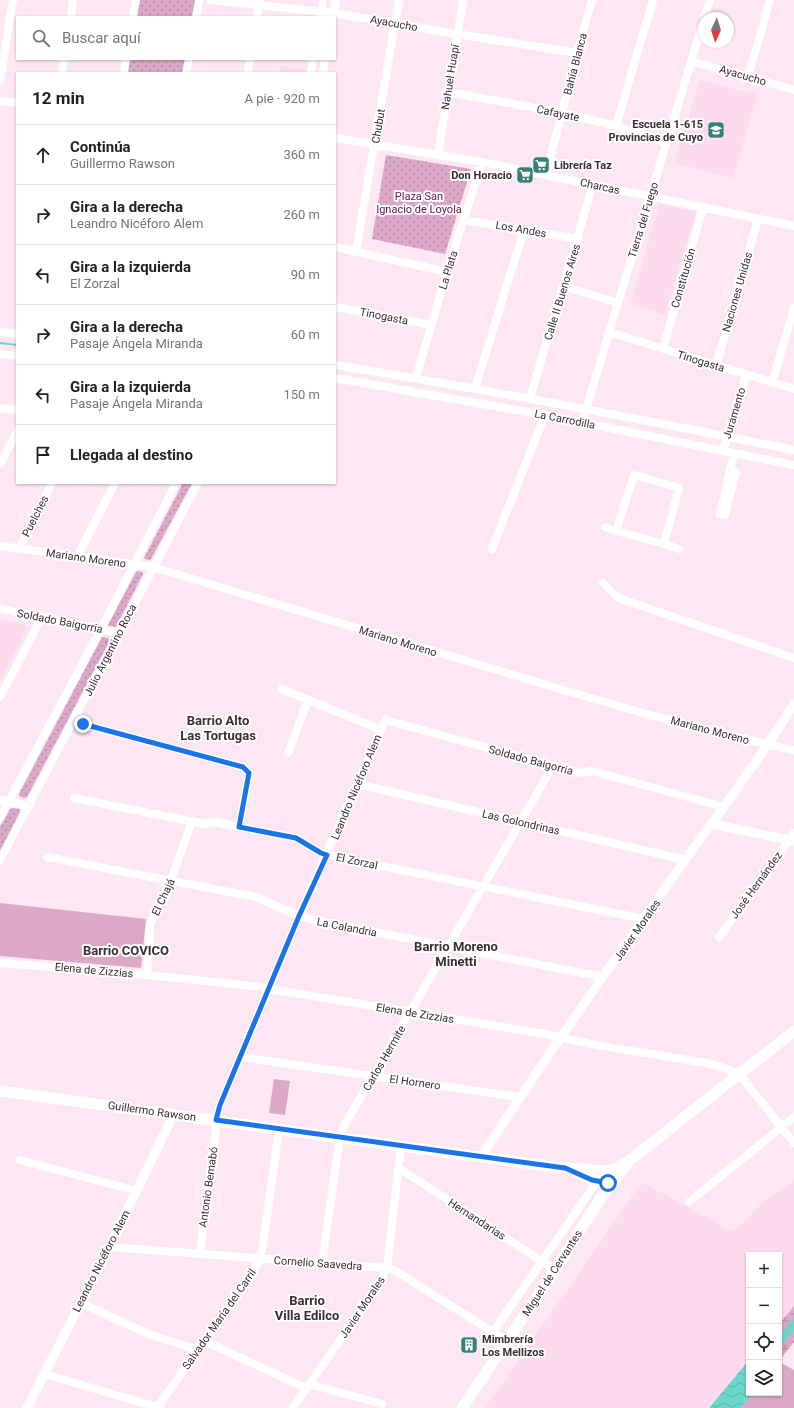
<!DOCTYPE html>
<html lang="es">
<head>
<meta charset="utf-8">
<style>
  :root { --surface:#fff; --page:#f2f2f2; --text:#222; --muted:#767676; --line:#e0e0e0 }
  body { margin:0; font-family:Roboto,sans-serif; background:var(--page); color:var(--text) }
  .controls { position:absolute; right:12px; bottom:12px; display:grid; overflow:hidden; border-radius:0px; box-shadow:0 1px 3px #0004 }
  .controls button { width:36px; height:36px; display:grid; place-items:center; padding:0; border:0; border-bottom:1px solid var(--line); background:var(--surface); color:var(--text); font:20px sans-serif }
  .compass { position:absolute; left:698px; top:12px; width:36px; height:36px; border-radius:50%; background:var(--surface); box-shadow:0 1px 3px #0004; rotate:184deg }
  .stop { position:absolute; width:12px; height:12px; margin:-9px; border:3px solid #1a73e8; border-radius:50%; background:#fff }
  .stop.end { background:#1a73e8; border-color:#fff; box-shadow:0 1px 4px #0008 }
  .list { margin:0; padding:0; list-style:none }
  h2 { display:flex; justify-content:space-between; align-items:center; height:52px; margin:0; padding:0 16px; font-size:17px }
  h2 small { font-size:13px; font-weight:400; color:var(--muted) }
  .list li { display:grid; grid-template-columns:26px 1fr auto; gap:12px; align-items:center; box-sizing:border-box; height:60px; padding:0 16px; border-top:1px solid var(--line) }
  .list b { display:block; font-size:15px; white-space:nowrap }
  .list p { margin:0; font-size:13px; white-space:nowrap; color:var(--muted) }
  .list em { font-size:13px; font-style:normal; color:var(--muted) }
  .icon { flex:none; width:22px; height:22px; fill:none; stroke:currentColor; stroke-width:2; stroke-linecap:round; stroke-linejoin:round }
  .map { position:relative; flex:none; width:794px; height:1408px; overflow:hidden }
  .search { position:absolute; background:var(--surface); box-shadow:0 1px 3px #0004; left:16px; top:16px; width:320px; height:44px; display:flex; align-items:center; gap:10px; box-sizing:border-box; padding:0 14px; border-radius:0px; color:var(--muted); font-size:15px }
  .panel { position:absolute; background:var(--surface); box-shadow:0 1px 3px #0004; left:16px; top:72px; width:320px; height:412px; border-radius:0px }
  .map>svg:first-child { display:block }
</style>
</head>
<body>
<div class="map">
<svg width="794" height="1408" viewBox="0 0 794 1408">
  <defs>
    <pattern id="grass-dots" width="8" height="8" patternUnits="userSpaceOnUse"><rect width="8" height="8" fill="#dca8c8"/><path d="M2 2h.1M6 6h.1" fill="none" stroke="#b389a3" stroke-width="1.8" stroke-linecap="round"/></pattern>
    <pattern id="wetland-marsh" width="20" height="14" patternUnits="userSpaceOnUse"><rect width="20" height="14" fill="#dca8c8"/><path d="M1 5h8M5 5V1M11 12h8M15 12V8" fill="none" stroke="#b389a3"/></pattern>
    <pattern id="water-waves" width="16" height="10" patternUnits="userSpaceOnUse"><rect width="16" height="10" fill="#6bd6ca"/><path d="M0 5q4-4 8 0t8 0" fill="none" stroke="#5eb8ae"/></pattern>
  </defs>
  <rect width="100%" height="100%" fill="#fce7f3"/>
  <path fill="#fcdbef" d="M281 66 306 70 305 73H279Z
    M700 80 757 95 733 178 674 164Z
    M659 204 696 212 665 315 631 303Z
    M0 619 24 624 27 629 0 680Z
    M794 1180V1306L779 1324V1255H749V1360L709 1408H485L642 1182 733 1232 765 1201Z"/>
  <path fill="url(#grass-dots)" d="M136 0H199L196 17H133Z
    M126 59H189L186 73H124Z
    M386 155 471 169 445 254 372 239Z
    M183 483H192L151 559 149 560 145 559 144 558Z
    M138 571 142 572 143 574 116 627 109 626 108 625 136 572Z
    M102 637 109 638 110 640 27 797 24 798 19 796V794Z
    M13 808 19 809 20 812 0 851V827L10 809Z"/>
  <path fill="url(#wetland-marsh)" d="M794 1306V1342L779 1361V1324Z"/>
  <path fill="#dca8c8" d="M0 903 146 919 141 968 0 956Z
    M274 1079 290 1081 285 1115 269 1113Z
    M779 1362 794 1370V1408H741L753 1393H779Z"/>
  <path fill="url(#water-waves)" d="M749 1360V1393H753L741 1408H709Z"/>
  <g fill="none" stroke-linecap="round" stroke-linejoin="round">
    <path stroke="#6bd6ca" stroke-width="2" d="M0 343 17 345"/>
    <path stroke="#6bd6ca" stroke-width="8" d="M779 1342 794 1324"/>
    <path stroke="#fff" stroke-width="8" d="M211 0 333 13 457 34 577 53
      M333 16 336 0
      M71 17 73 0
      M133 17 136 0
      M196 17 199 0
      M257 17 260 0
      M320 17 323 0
      M704 18 710 0
      M691 61 794 90
      M62 73 64 59
      M124 73 126 59
      M186 73 189 59
      M248 73 250 59
      M311 73 313 59
      M323 73 325 59
      M748 77 770 0
      M0 81 13 0
      M448 92 562 113 616 126 666 143
      M0 101 17 103
      M616 126 653 0
      M335 138 482 162 794 226
      M438 155 463 0
      M546 175 577 53 592 0
      M464 220 578 239
      M335 247 447 272
      M356 251 399 0
      M563 286 618 303
      M335 307 432 325
      M0 332 17 334
      M609 332 794 389
      M663 349 703 207
      M0 354 17 356
      M335 365C489 390 641 419 794 450
      M716 366 758 219
      M335 378 545 415 794 465
      M416 378 447 272 482 162
      M772 383 794 308
      M475 388 524 230
      M530 398 593 185
      M0 408 17 410
      M582 422 704 19
      M723 451 746 375
      M0 464 17 432
      M730 470 736 472 725 515 720 514 734 453
      M634 475 679 488 664 544 616 531Z
      M605 527 616 531
      M664 544 679 549
      M0 546 153 567 557 688 646 714 768 745 794 750
      M19 548 52 483
      M492 549 545 415
      M77 557 115 483
      M603 583 618 598 794 658
      M0 609 119 633
      M282 689 381 730
      M0 697 42 617
      M83 724 243 767 249 773 239 827
      M288 753 308 700
      M357 784 686 860
      M74 798 205 824 214 822 296 838 321 853 346 859 644 919
      M0 800 29 806
      M0 818 101 629 176 483
      M47 857 256 897 299 916 309 919 603 977
      M0 860 198 483
      M719 937 794 833
      M0 963 147 975 253 986 269 989 546 1034C587 1045 628 1050 669 1057 691 1061 721 1063 740 1075L794 1143
      M147 975 150 926 154 914 171 880 192 821
      M240 1057 519 1097
      M20 1160 137 1191
      M399 1168 555 1270
      M689 1202 794 1117
      M109 1247 387 1268 394 1270 507 1341
      M200 1254 215 1135 216 1120 220 1105 299 916 385 720 580 773 592 771 724 807
      M322 1263 340 1137 345 1124 553 766
      M81 1303 148 1334 198 1350
      M493 1332 596 1183
      M204 1341 306 1388
      M44 1374 161 1408
      M309 1384 382 1404
      M157 1408 258 1264 263 1245 279 1129
      M293 1408 376 1288 387 1268 401 1146"/>
    <path stroke="#fff" stroke-width="9" d="M712 824 794 841
      M481 1157C546 1056 616 958 685 860 723 808 760 758 794 704
      M27 1408 109 1247 174 1114"/>
    <path stroke="#fff" stroke-width="11" d="M0 1091 547 1166 602 1171 615 1169 630 1160 794 1031
      M577 1173C587 1177 602 1187 613 1181
      M462 1408 555 1270 602 1196 626 1166"/>
  </g>
  <g fill="none" stroke-linecap="round" stroke-linejoin="round">
    <path stroke="#1a73e8" stroke-width="5" d="M83 724 243 767 249 773 239 827 296 838 321 853 327 855 299 916 220 1105 216 1120 565 1168 592 1180 608 1183"/>
  </g>
  <defs>
    <symbol id="school-square" viewBox="-11 -11 22 22"><rect x="-9" y="-9" width="18" height="18" rx="4" fill="#397f78" stroke="#fff"/><path d="M0-5L7-2L0 1L-7-2ZM-4 1L0 2.5L4 1V4Q0 6-4 4Z" fill="#fff"/></symbol>
    <symbol id="supermarket-square" viewBox="-11 -11 22 22"><rect x="-9" y="-9" width="18" height="18" rx="4" fill="#397f78" stroke="#fff"/><path d="M-6-5.5h2.5l.6 2H6L4.5 2H-2.5L-4.4-4H-6ZM-1.5 3.2a1.3 1.3 0 1 0 .1 0ZM3 3.2a1.3 1.3 0 1 0 .1 0Z" fill="#fff"/></symbol>
    <symbol id="building-square" viewBox="-11 -11 22 22"><rect x="-9" y="-9" width="18" height="18" rx="4" fill="#397f78" stroke="#fff"/><path d="M-4-6H4V6H1V3H-1V6H-4ZM-2.5-4.3h1.7v1.8h-1.7ZM.8-4.3h1.7v1.8H.8ZM-2.5-1h1.7V.8h-1.7ZM.8-1h1.7V.8H.8Z" fill="#fff"/></symbol>
  </defs>
  <g fill-rule="evenodd">
    <use href="#school-square" x="706" y="120" width="20" height="20"/>
    <use href="#supermarket-square" x="531" y="155" width="20" height="20"/>
    <use href="#supermarket-square" x="515" y="165" width="20" height="20"/>
    <use href="#building-square" x="459" y="1335" width="20" height="20"/>
  </g>
  <g text-anchor="middle" stroke-width="4" stroke-linejoin="round" paint-order="stroke">
    <g font-size="11" fill="#3a2d35" stroke="#fff">
      <text transform="translate(394 23) rotate(10)" y="4">Ayacucho</text>
      <text transform="translate(575 64) rotate(-75)" y="4">Bahía Blanca</text>
      <text transform="translate(743 75) rotate(16)" y="4">Ayacucho</text>
      <text transform="translate(450 77) rotate(-81)" y="4">Nahuel Huapí</text>
      <text transform="translate(558 113) rotate(12)" y="4">Cafayate</text>
      <text transform="translate(378 126) rotate(-80)" y="4">Chubut</text>
      <text transform="translate(600 186) rotate(12)" y="4">Charcas</text>
      <text transform="translate(643 220) rotate(-73)" y="4">Tierra del Fuego</text>
      <text transform="translate(521 229) rotate(10)" y="4">Los Andes</text>
      <text transform="translate(448 270) rotate(-73)" y="4">La Plata</text>
      <text transform="translate(683 278) rotate(-74)" y="4">Constitución</text>
      <text transform="translate(562 292) rotate(-73)" y="4">Calle II Buenos Aires</text>
      <text transform="translate(737 292) rotate(-74)" y="4">Naciones Unidas</text>
      <text transform="translate(384 316) rotate(11)" y="4">Tinogasta</text>
      <text transform="translate(701 361) rotate(17)" y="4">Tinogasta</text>
      <text transform="translate(734 413) rotate(-73)" y="4">Juramento</text>
      <text transform="translate(565 419) rotate(11)" y="4">La Carrodilla</text>
      <text transform="translate(35 516) rotate(-63)" y="4">Puelches</text>
      <text transform="translate(86 558) rotate(8)" y="4">Mariano Moreno</text>
      <text transform="translate(60 621) rotate(11)" y="4">Soldado Baigorria</text>
      <text transform="translate(398 641) rotate(17)" y="4">Mariano Moreno</text>
      <text transform="translate(110 650) rotate(-63)" y="4">Julio Argentino Roca</text>
      <text transform="translate(710 730) rotate(15)" y="4">Mariano Moreno</text>
      <text transform="translate(531 760) rotate(15)" y="4">Soldado Baigorria</text>
      <text transform="translate(356 787) rotate(-67)" y="4">Leandro Nicéforo Alem</text>
      <text transform="translate(521 822) rotate(13)" y="4">Las Golondrinas</text>
      <text transform="translate(357 861) rotate(12)" y="4">El Zorzal</text>
      <text transform="translate(756 885) rotate(-54)" y="4">José Hernández</text>
      <text transform="translate(163 897) rotate(-65)" y="4">El Chajá</text>
      <text transform="translate(347 927) rotate(11)" y="4">La Calandria</text>
      <text transform="translate(637 930) rotate(-55)" y="4">Javier Morales</text>
      <text transform="translate(94 970) rotate(5)" y="4">Elena de Zizzias</text>
      <text transform="translate(415 1013) rotate(9)" y="4">Elena de Zizzias</text>
      <text transform="translate(384 1058) rotate(-60)" y="4">Carlos Hermite</text>
      <text transform="translate(415 1082) rotate(8)" y="4">El Hornero</text>
      <text transform="translate(152 1111) rotate(8)" y="4">Guillermo Rawson</text>
      <text transform="translate(208 1187) rotate(-82)" y="4">Antonio Bemabó</text>
      <text transform="translate(477 1219) rotate(33)" y="4">Hernandarias</text>
      <text transform="translate(101 1261) rotate(-63)" y="4">Leandro Nicéforo Alem</text>
      <text transform="translate(318 1263) rotate(4)" y="4">Cornelio Saavedra</text>
      <text transform="translate(552 1273) rotate(-57)" y="4">Miguel de Cervantes</text>
      <text transform="translate(362 1307) rotate(-56)" y="4">Javier Morales</text>
      <text transform="translate(219 1319) rotate(-55)" y="4">Salvador María del Carril</text>
    </g>
    <g font-size="11" font-weight="bold" fill="#3a2d35" stroke="#fff" text-anchor="end">
      <text x="703" y="128">Escuela 1-615<tspan x="703" dy="13">Provincias de Cuyo</tspan></text>
      <text x="554" y="169" text-anchor="start">Librería Taz</text>
      <text x="512" y="179">Don Horacio</text>
      <text x="482" y="1343" text-anchor="start">Mimbrería<tspan x="482" dy="13">Los Mellizos</tspan></text>
    </g>
    <g font-size="11" fill="#651450" stroke="#fff">
      <text x="419" y="200">Plaza San<tspan x="419" dy="13">Ignacio de Loyola</tspan></text>
    </g>
    <g font-size="13" font-weight="bold" fill="#3a2d35" stroke="#fff">
      <text x="218" y="725">Barrio Alto<tspan x="218" dy="15">Las Tortugas</tspan></text>
      <text x="456" y="951">Barrio Moreno<tspan x="456" dy="15">Minetti</tspan></text>
      <text x="126" y="955">Barrio COVICO</text>
      <text x="307" y="1305">Barrio<tspan x="307" dy="15">Villa Edilco</tspan></text>
    </g>
  </g>
</svg>
<div class="controls">
<button>+</button>
<button>−</button>
<button><svg class="icon" aria-label="locate" viewBox="0 0 24 24"><circle cx="12" cy="12" r="6"/><path d="M12 2v4M12 18v4M2 12h4M18 12h4"/></svg></button>
<button><svg class="icon" aria-label="layers" viewBox="0 0 24 24"><path d="M12 4l9 5-9 5-9-5zM3 14l9 5 9-5"/></svg></button>
</div>
<svg class="compass" viewBox="-18 -18 36 36"><path d="M0-13l5 13h-10z" fill="#e53935"/><path d="M0 13l5-13h-10z" fill="#767676"/></svg>
<div class="stop" style="left:608px;top:1183px"></div>
<div class="stop end" style="left:83px;top:724px"></div>
<div class="search"><svg class="icon" aria-label="search" viewBox="0 0 24 24"><circle cx="10" cy="10" r="6"/><path d="M15 15l6 6"/></svg>Buscar aquí</div>
<section class="panel">
<h2>12 min<small>A pie · 920 m</small></h2>
<ul class="list">
<li><svg class="icon" aria-label="ahead" viewBox="0 0 24 24"><path d="M12 20V5M6 11l6-6 6 6"/></svg><div><b>Continúa</b><p>Guillermo Rawson</p></div><em>360 m</em></li>
<li><svg class="icon" aria-label="right" viewBox="0 0 24 24"><path d="M7 20v-9h11M14 6l5 5-5 5"/></svg><div><b>Gira a la derecha</b><p>Leandro Nicéforo Alem</p></div><em>260 m</em></li>
<li><svg class="icon" aria-label="left" viewBox="0 0 24 24"><path d="M17 20v-9H6M10 6l-5 5 5 5"/></svg><div><b>Gira a la izquierda</b><p>El Zorzal</p></div><em>90 m</em></li>
<li><svg class="icon" aria-label="right" viewBox="0 0 24 24"><path d="M7 20v-9h11M14 6l5 5-5 5"/></svg><div><b>Gira a la derecha</b><p>Pasaje Ángela Miranda</p></div><em>60 m</em></li>
<li><svg class="icon" aria-label="left" viewBox="0 0 24 24"><path d="M17 20v-9H6M10 6l-5 5 5 5"/></svg><div><b>Gira a la izquierda</b><p>Pasaje Ángela Miranda</p></div><em>150 m</em></li>
<li><svg class="icon" aria-label="arrive" viewBox="0 0 24 24"><path d="M6 21V4h12l-3 4 3 4H6"/></svg><div><b>Llegada al destino</b></div></li>
</ul>
</section>
</div>
</body>
</html>
